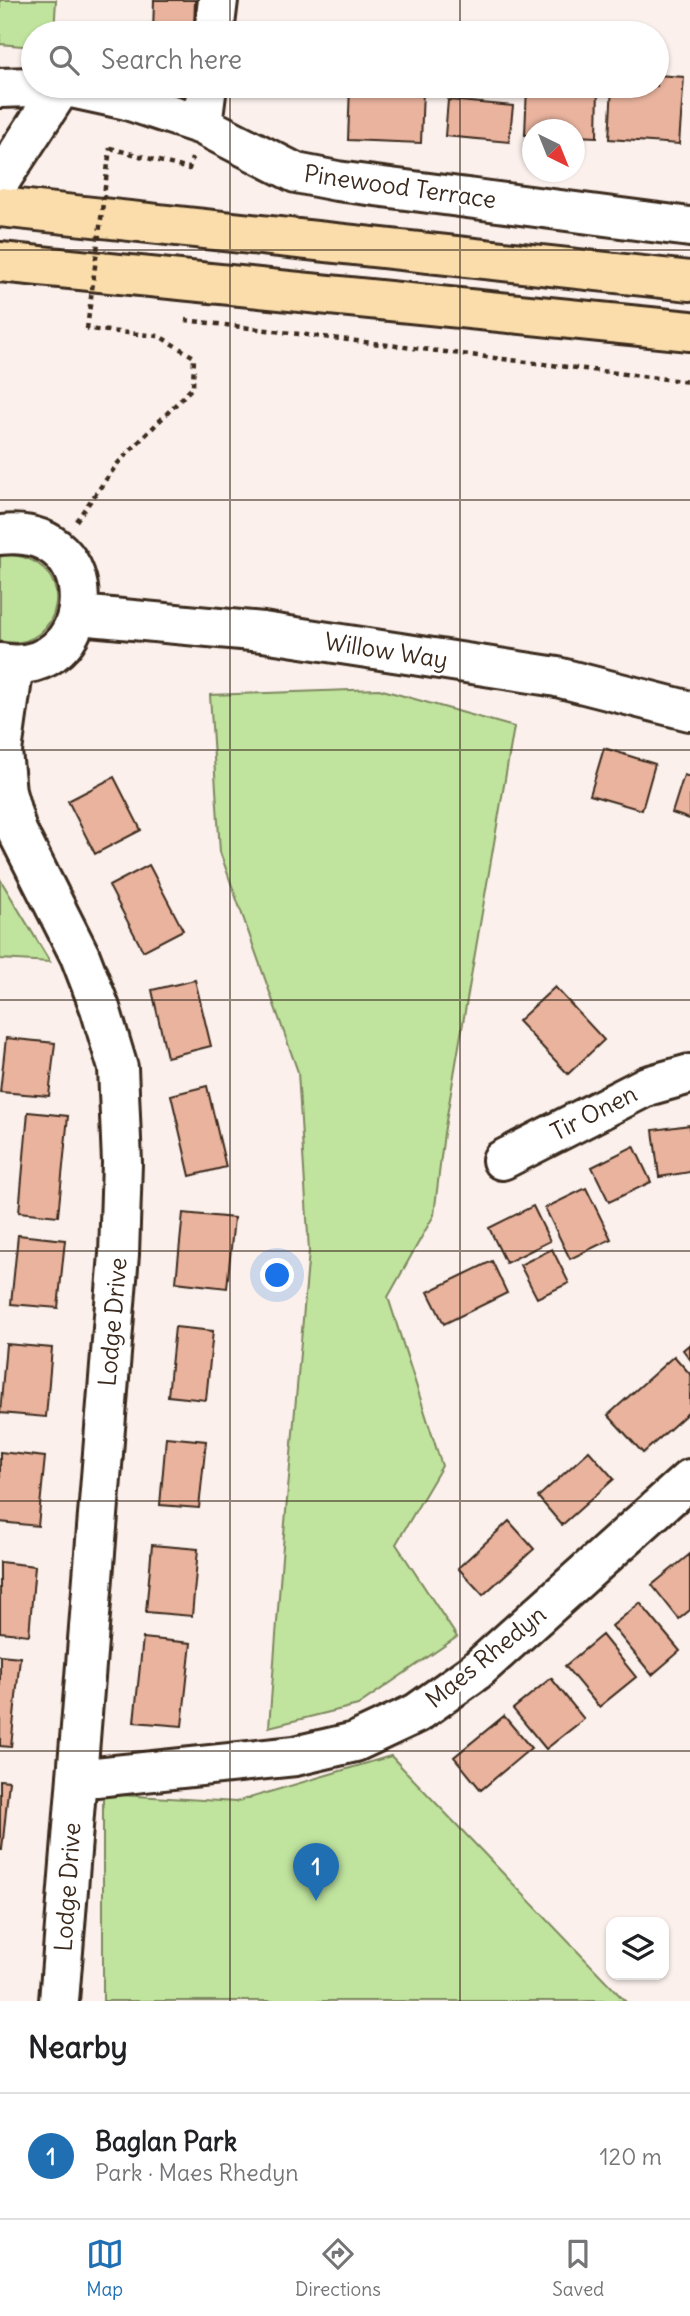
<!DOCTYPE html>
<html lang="en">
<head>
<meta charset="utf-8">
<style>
  :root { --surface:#fff; --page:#f6f6f6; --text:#202124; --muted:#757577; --line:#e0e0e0; --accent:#1f6fb2 }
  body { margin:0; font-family:Delius,sans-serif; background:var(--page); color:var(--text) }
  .controls { position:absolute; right:21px; bottom:21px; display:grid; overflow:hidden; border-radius:14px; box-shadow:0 2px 5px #0004 }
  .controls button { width:63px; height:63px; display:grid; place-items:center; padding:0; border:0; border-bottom:2px solid var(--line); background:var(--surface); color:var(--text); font:35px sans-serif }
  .compass { position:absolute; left:522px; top:119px; width:63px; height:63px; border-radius:50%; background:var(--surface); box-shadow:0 2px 5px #0004; rotate:137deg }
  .you { position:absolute; left:278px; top:1276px; width:24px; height:24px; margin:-18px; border:5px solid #fff; border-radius:50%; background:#1a73e8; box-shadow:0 0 0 10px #1a73e833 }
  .badge { display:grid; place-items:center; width:46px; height:46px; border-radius:50%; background:var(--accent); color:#fff; font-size:23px; font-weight:700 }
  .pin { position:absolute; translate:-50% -58px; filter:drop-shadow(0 2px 4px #0008) }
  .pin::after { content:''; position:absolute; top:37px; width:24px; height:21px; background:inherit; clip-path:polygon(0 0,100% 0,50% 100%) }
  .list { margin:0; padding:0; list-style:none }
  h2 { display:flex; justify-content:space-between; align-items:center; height:91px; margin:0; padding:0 28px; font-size:30px }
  h2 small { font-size:23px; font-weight:400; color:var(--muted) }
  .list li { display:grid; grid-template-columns:46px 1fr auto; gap:21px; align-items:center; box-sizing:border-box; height:126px; padding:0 28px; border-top:2px solid var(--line) }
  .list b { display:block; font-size:26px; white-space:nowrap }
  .list p { margin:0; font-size:23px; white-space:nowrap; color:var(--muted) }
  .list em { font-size:23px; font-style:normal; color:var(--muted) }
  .icon { flex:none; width:38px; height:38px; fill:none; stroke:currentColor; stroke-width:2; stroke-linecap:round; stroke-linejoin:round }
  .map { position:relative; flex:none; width:690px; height:2001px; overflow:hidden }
  .search { position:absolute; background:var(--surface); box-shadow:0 2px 5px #0004; left:21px; right:21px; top:21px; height:77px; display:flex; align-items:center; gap:18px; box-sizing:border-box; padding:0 24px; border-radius:38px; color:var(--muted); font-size:26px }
  .sheet { height:217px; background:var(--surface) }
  nav { display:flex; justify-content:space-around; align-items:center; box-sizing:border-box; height:98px; border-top:2px solid var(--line); background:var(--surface); font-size:19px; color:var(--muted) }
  nav a { display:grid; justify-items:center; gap:4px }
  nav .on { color:var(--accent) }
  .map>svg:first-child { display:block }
</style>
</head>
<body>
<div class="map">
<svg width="690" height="2001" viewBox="0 0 690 2001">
  <rect width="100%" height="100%" fill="#fbf0ec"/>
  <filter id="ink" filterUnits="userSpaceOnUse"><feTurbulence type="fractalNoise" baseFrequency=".0143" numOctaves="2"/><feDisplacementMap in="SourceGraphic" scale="14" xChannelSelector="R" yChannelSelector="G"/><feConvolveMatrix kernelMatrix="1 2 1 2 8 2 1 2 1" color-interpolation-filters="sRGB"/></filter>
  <g filter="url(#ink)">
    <path fill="#c0e49e" stroke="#7e875e" stroke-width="2" d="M0 0H56L54 33H33V47L0 44Z
      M5 555C83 556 64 656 0 641V557Z
      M379 689 514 727 444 1133 434 1215 388 1297 442 1466 396 1544 457 1637 358 1705 269 1727 282 1557 309 1251 298 1072 220 852 210 695Z
      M0 879 50 962 0 959Z
      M391 1756 625 2001H103V1794L236 1802Z"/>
    <path fill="#e9b39e" stroke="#3b2a1e" stroke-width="2" d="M154 0H195L194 33H153Z
      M264 24 312 30V33H263Z
      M657 75 684 77 679 144 609 139 612 86H657Z
      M350 86 423 89 421 143 348 140Z
      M527 86H598L597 137 574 136V130H532V135H525Z
      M448 100 513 106 509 142 445 136Z
      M604 748 655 764 642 810 590 795Z
      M684 775 690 777V819L672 813Z
      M114 777 141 830 95 854 68 801Z
      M149 865 183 930 143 951 109 886Z
      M195 980 211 1046 167 1057 152 990Z
      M555 987 604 1040 568 1074 518 1021Z
      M6 1038 55 1043 49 1096 0 1092Z
      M207 1086 226 1167 190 1176 171 1095Z
      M28 1112 68 1116 58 1216 19 1212Z
      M690 1125V1172L659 1177 653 1130Z
      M634 1146 651 1182 609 1202 592 1167Z
      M586 1188 611 1239 570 1259 545 1208Z
      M533 1206 550 1241 506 1263 489 1228Z
      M183 1213 234 1218 227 1288 176 1282Z
      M18 1235 65 1240 58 1308 11 1304Z
      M552 1249 569 1283 537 1298 520 1265Z
      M492 1261 507 1293 444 1324 428 1292Z
      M175 1327 213 1331 206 1400 168 1396Z
      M6 1344 52 1348 46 1417 0 1413Z
      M690 1344V1359L683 1350Z
      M674 1356 690 1374V1411L643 1453 608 1415Z
      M166 1437 206 1441 199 1508 160 1505Z
      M589 1451 614 1479 562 1525 538 1497Z
      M0 1452 45 1457 38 1526 0 1522Z
      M509 1521 534 1549 483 1595 458 1568Z
      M152 1545 198 1549 192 1616 146 1612Z
      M690 1554V1610L679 1619 652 1585Z
      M0 1562 35 1566 29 1635 0 1632Z
      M640 1603 680 1651 652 1675 612 1626Z
      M602 1635 636 1677 599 1707 565 1666Z
      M143 1638 191 1643 182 1726 134 1722Z
      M0 1655 20 1657 11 1747 0 1746Z
      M551 1678 584 1719 546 1749 513 1709Z
      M504 1716 531 1748 481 1790 454 1757Z
      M0 1780 9 1781 2 1850H0Z"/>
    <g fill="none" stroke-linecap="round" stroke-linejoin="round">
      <defs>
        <path id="minor" d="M214 33 218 0
          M0 88 62 86 127 100 202 125 296 173 337 181 690 227
          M202 125 207 86
          M0 181 62 86
          M0 535C110 522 100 681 0 663
          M79 615 263 632 557 677 690 711
          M14 665 2 751 6 792 17 831 80 956 100 1008 118 1068 122 1163 119 1254 59 2001
          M502 1160 647 1086 690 1074
          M77 1776 96 1777 295 1756 355 1742 417 1713 476 1671 690 1479"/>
        <path id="major" d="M0 207 690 281
          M0 262 690 331"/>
      </defs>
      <use href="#minor" stroke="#3b2a1e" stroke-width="44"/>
      <use href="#major" stroke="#3b2a1e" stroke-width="44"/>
      <path stroke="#3b2a1e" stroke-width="4.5" stroke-dasharray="5 5" stroke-linecap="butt" d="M110 148 189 169 192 158
        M185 320 690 382
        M76 521 118 463 193 387 194 357 159 336 87 329"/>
      <use href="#minor" stroke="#fff" stroke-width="38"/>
      <use href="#major" stroke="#faddab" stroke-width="38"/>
      <path stroke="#3b2a1e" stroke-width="4.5" stroke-dasharray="5 5" stroke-linecap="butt" d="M87 329 110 148"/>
    </g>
  </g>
  <path fill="none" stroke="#3b2a1e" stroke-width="2" stroke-opacity="0.55" d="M230 0V33M460 0V33M230 86V2001M460 86V2001M0 250H690M0 500H690M0 750H690M0 1000H690M0 1251H690M0 1501H690M0 1751H690"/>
  <g text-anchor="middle" stroke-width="5" stroke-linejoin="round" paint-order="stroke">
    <g font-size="24" fill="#3b2a1e" stroke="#fff">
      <text transform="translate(400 187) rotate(8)" y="8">Pinewood Terrace</text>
      <text transform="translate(386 651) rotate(9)" y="8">Willow Way</text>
      <text transform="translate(594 1113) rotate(-27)" y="8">Tir Onen</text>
      <text transform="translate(113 1322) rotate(-85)" y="8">Lodge Drive</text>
      <text transform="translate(486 1657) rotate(-39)" y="8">Maes Rhedyn</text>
      <text transform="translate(68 1887) rotate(-86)" y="8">Lodge Drive</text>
    </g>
  </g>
</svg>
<div class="controls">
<button><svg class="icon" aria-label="layers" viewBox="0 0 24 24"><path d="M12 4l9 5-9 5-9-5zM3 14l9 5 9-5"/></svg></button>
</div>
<svg class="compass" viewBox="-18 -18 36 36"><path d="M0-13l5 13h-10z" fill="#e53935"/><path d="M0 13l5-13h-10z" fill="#757577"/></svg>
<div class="you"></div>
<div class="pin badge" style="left:316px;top:1901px">1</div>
<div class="search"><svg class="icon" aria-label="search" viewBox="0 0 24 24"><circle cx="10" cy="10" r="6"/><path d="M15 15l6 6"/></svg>Search here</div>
</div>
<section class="sheet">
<h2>Nearby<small></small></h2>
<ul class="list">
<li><span class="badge">1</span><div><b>Baglan Park</b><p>Park · Maes Rhedyn</p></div><em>120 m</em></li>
</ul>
</section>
<nav>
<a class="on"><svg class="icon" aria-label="map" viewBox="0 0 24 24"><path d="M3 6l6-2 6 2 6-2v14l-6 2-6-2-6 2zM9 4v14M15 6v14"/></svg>Map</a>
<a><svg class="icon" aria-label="directions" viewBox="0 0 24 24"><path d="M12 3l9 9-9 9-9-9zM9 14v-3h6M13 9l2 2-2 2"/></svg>Directions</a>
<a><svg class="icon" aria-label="saved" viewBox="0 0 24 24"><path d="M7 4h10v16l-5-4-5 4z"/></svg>Saved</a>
</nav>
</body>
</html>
